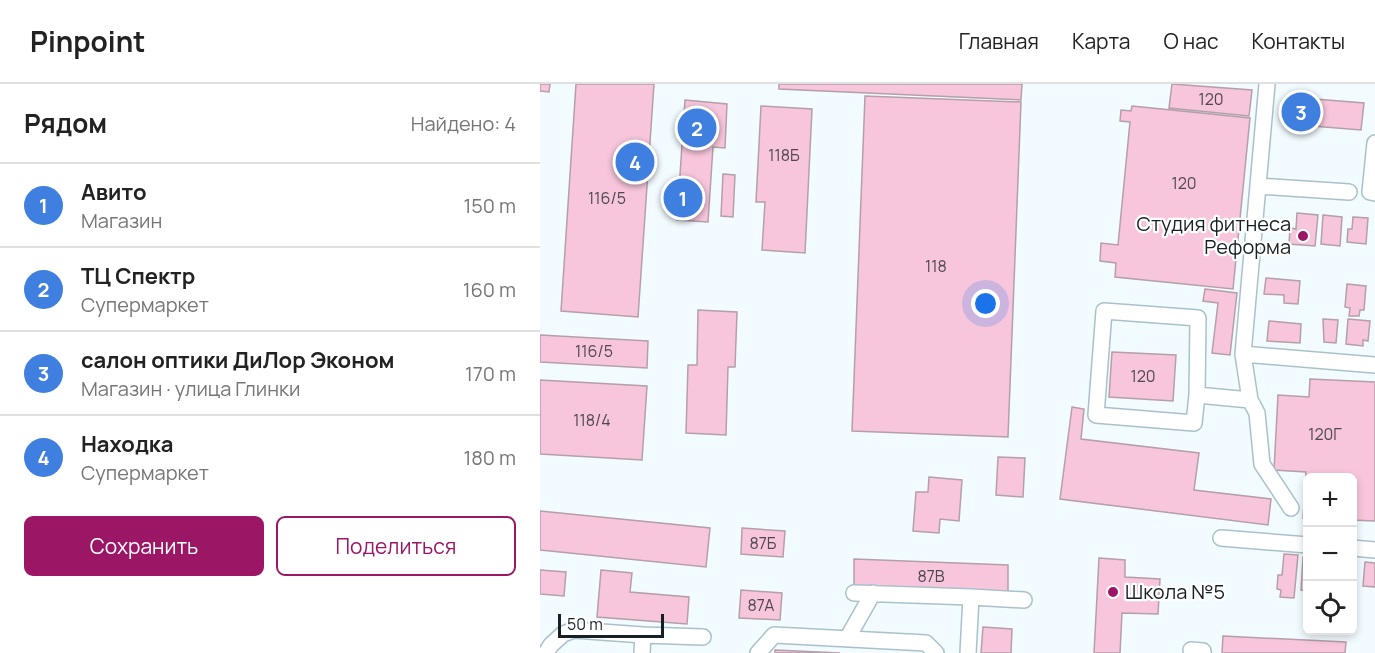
<!DOCTYPE html>
<html lang="ru">
<head>
<meta charset="utf-8">
<style>
  :root { --surface:#fff; --page:#f2f2f2; --text:#222; --muted:#767676; --line:#e0e0e0; --accent:#9c1666 }
  body { margin:0; font-family:Manrope,sans-serif; background:var(--page); color:var(--text) }
  .controls { position:absolute; right:18px; bottom:18px; display:grid; overflow:hidden; border-radius:9px; box-shadow:0 3px 9px #0003 }
  .controls button { width:54px; height:54px; display:grid; place-items:center; padding:0; border:0; border-bottom:2px solid var(--line); background:var(--surface); color:var(--text); font:30px sans-serif }
  .scale { position:absolute; left:18px; bottom:15px; width:106px; box-sizing:border-box; padding-left:6px; border:3px solid #161f23; border-top:0; font-size:16px; line-height:21px; white-space:nowrap; color:#161f23; -webkit-text-stroke:4px #fff; paint-order:stroke }
  .you { position:absolute; left:446px; top:220px; width:21px; height:21px; margin:-15px; border:4px solid #fff; border-radius:50%; background:#1a73e8; box-shadow:0 0 0 9px #1a73e833 }
  .badge { display:grid; place-items:center; width:39px; height:39px; border-radius:50%; background:var(--accent); color:#fff; font-size:20px; font-weight:700 }
  .pin { position:absolute; translate:-50% -50%; border:3px solid #fff; box-shadow:0 2px 6px #0006 }
  .list { margin:0; padding:0; list-style:none }
  h2 { display:flex; justify-content:space-between; align-items:center; height:78px; margin:0; padding:0 24px; font-size:26px }
  h2 small { font-size:20px; font-weight:400; color:var(--muted) }
  .list li { display:grid; grid-template-columns:39px 1fr auto; gap:18px; align-items:center; box-sizing:border-box; height:84px; padding:0 24px; border-top:2px solid var(--line) }
  .list b { display:block; font-size:22px; white-space:nowrap }
  .list p { margin:0; font-size:20px; white-space:nowrap; color:var(--muted) }
  .list em { font-size:20px; font-style:normal; color:var(--muted) }
  .actions { display:flex; gap:12px; padding:18px 24px }
  .actions a { flex:1; padding:14px 0; border:2px solid var(--accent); border-radius:9px; text-align:center; font-size:21px; color:var(--accent) }
  .actions .main { background:var(--accent); color:#fff }
  .icon { flex:none; width:33px; height:33px; fill:none; stroke:currentColor; stroke-width:2; stroke-linecap:round; stroke-linejoin:round }
  .map { position:relative; flex:none; width:835px; height:569px; overflow:hidden }
  header { display:flex; align-items:center; gap:36px; box-sizing:border-box; height:84px; padding:0 30px; background:var(--surface); border-bottom:2px solid var(--line) }
  header strong { font-size:28px }
  nav { display:flex; gap:33px; margin-inline-start:auto; font-size:21px }
  main { display:flex }
  aside { flex:1; background:var(--surface) }
  .map>svg:first-child { display:block }
</style>
</head>
<body>
<header>
<strong>Pinpoint</strong>
<nav><a>Главная</a><a>Карта</a><a>О нас</a><a>Контакты</a></nav>
</header>
<main>
<aside>
<h2>Рядом<small>Найдено: 4</small></h2>
<ul class="list">
<li><span class="badge" style="background:#3f7fe0">1</span><div><b>Авито</b><p>Магазин</p></div><em>150 m</em></li>
<li><span class="badge" style="background:#3f7fe0">2</span><div><b>ТЦ Спектр</b><p>Супермаркет</p></div><em>160 m</em></li>
<li><span class="badge" style="background:#3f7fe0">3</span><div><b>салон оптики ДиЛор Эконом</b><p>Магазин · улица Глинки</p></div><em>170 m</em></li>
<li><span class="badge" style="background:#3f7fe0">4</span><div><b>Находка</b><p>Супермаркет</p></div><em>180 m</em></li>
</ul>
<div class="actions"><a class="main">Сохранить</a><a>Поделиться</a></div>
</aside>
<div class="map">
<svg width="835" height="569" viewBox="0 0 835 569">
  <rect width="100%" height="100%" fill="#f2fbff"/>
  <path fill="#f8c6dc" stroke="#b59fa8" stroke-width="1.5" d="M0 0H10L9 8 0 7Z
    M36 0H114L98 233 21 227Z
    M239 0H482L481 16 239 5Z
    M632 0 712 6 709 32 629 24Z
    M325 12 481 18 468 353 312 347Z
    M750 13 824 19 821 46 748 40Z
    M145 16 187 20 185 64 173 63 168 138 137 136Z
    M221 22 272 25 265 169 222 166 225 118H216Z
    M592 22 710 34 693 205 575 193 576 179 560 177 561 159 578 161 590 38 580 37 581 26 591 27Z
    M183 90 195 91 193 133 181 132Z
    M757 129 778 131 775 162 749 160 750 144 756 145Z
    M783 131 802 133 800 162 781 160Z
    M813 133 828 134 826 160 807 158 808 145H812Z
    M726 194 760 197 758 220 744 219V211L724 210Z
    M807 200 826 202 824 226H820L819 232H809L810 224 805 223Z
    M665 205 697 209 690 271 672 269 678 219 663 217Z
    M158 226 197 228 195 283H188L186 351 146 349 148 281H157Z
    M783 235 798 236 796 259 784 258Z
    M808 235 830 237 828 257 823 256V262L806 260Z
    M729 237 761 240 760 259 727 257Z
    M0 251 108 257 107 284 0 278Z
    M572 268 636 271 633 317 569 313Z
    M770 295 835 298V437L812 436V394H768V434H763L766 388 734 386 738 311 769 313Z
    M0 296 107 302 102 376 0 370Z
    M532 323 544 325 541 355 659 369 654 406 731 415 728 441 520 415Z
    M458 373 485 374 483 413 456 411Z
    M389 393 422 396 419 437 400 435 399 449 373 447 376 408H388Z
    M0 427 170 444 166 483 0 466Z
    M202 444 245 447 243 473 201 470Z
    M744 470 758 471 754 514 740 513 741 506 737 505 738 491H742Z
    M763 473H768V507L761 506Z
    M559 474 585 476V493L620 495 618 530 582 529 580 569H554Z
    M314 475 468 481V508L314 503Z
    M825 478 835 479V503L823 502Z
    M0 486 26 488 24 512 0 510Z
    M61 486 92 489 90 508 149 513 147 540 57 533Z
    M201 506 242 509 240 536 199 534Z
    M443 543 472 545 471 569H441Z
    M683 552 806 558 805 569H682Z
    M235 566 300 569H235Z"/>
  <g fill="none" stroke-linecap="round" stroke-linejoin="round">
    <defs>
      <path id="minor" d="M727 0 703 270 710 316 717 329 722 380 751 424
        M835 59 830 108 835 109
        M718 102 809 108
        M703 270 835 281
        M657 311 654 339 556 331 564 227 658 234 657 311 710 316
        M681 454 768 461
        M812 464 835 466
        M314 509 431 513
        M103 551 163 553
        M307 555 333 509
        M651 566 663 567V569
        M6 569 11 561 23 550 34 546 103 551 102 569
        M218 569 234 551 386 559 396 569
        M428 569 431 513 484 516"/>
    </defs>
    <use href="#minor" stroke="#aac1cb" stroke-width="18"/>
    <use href="#minor" stroke="#fff" stroke-width="15"/>
  </g>
  <g fill="#9c1666" stroke="#fff" stroke-width="2">
    <circle cx="763" cy="152" r="6"/>
    <circle cx="573" cy="508" r="6"/>
  </g>
  <g text-anchor="middle" stroke-width="4.5" stroke-linejoin="round" paint-order="stroke">
    <g font-size="16" fill="#4e4951">
      <text x="671" y="21">120</text>
      <text x="244" y="77">118Б</text>
      <text x="644" y="105">120</text>
      <text x="67" y="120">116/5</text>
      <text x="396" y="188">118</text>
      <text x="54" y="273">116/5</text>
      <text x="603" y="298">120</text>
      <text x="52" y="342">118/4</text>
      <text x="785" y="356">120Г</text>
      <text x="223" y="465">87Б</text>
      <text x="391" y="498">87В</text>
      <text x="221" y="527">87А</text>
    </g>
    <g font-size="20" fill="#161f23" stroke="#fff" text-anchor="end">
      <text x="751" y="147">Студия фитнеса<tspan x="751" dy="23">Реформа</tspan></text>
      <text x="585" y="515" text-anchor="start">Школа №5</text>
    </g>
  </g>
</svg>
<div class="controls">
<button>+</button>
<button>−</button>
<button><svg class="icon" aria-label="locate" viewBox="0 0 24 24"><circle cx="12" cy="12" r="6"/><path d="M12 2v4M12 18v4M2 12h4M18 12h4"/></svg></button>
</div>
<div class="scale">50 m</div>
<div class="you"></div>
<div class="pin badge" style="left:143px;top:114px;background:#3f7fe0">1</div>
<div class="pin badge" style="left:157px;top:44px;background:#3f7fe0">2</div>
<div class="pin badge" style="left:761px;top:28px;background:#3f7fe0">3</div>
<div class="pin badge" style="left:95px;top:78px;background:#3f7fe0">4</div>
</div>
</main>
</body>
</html>
